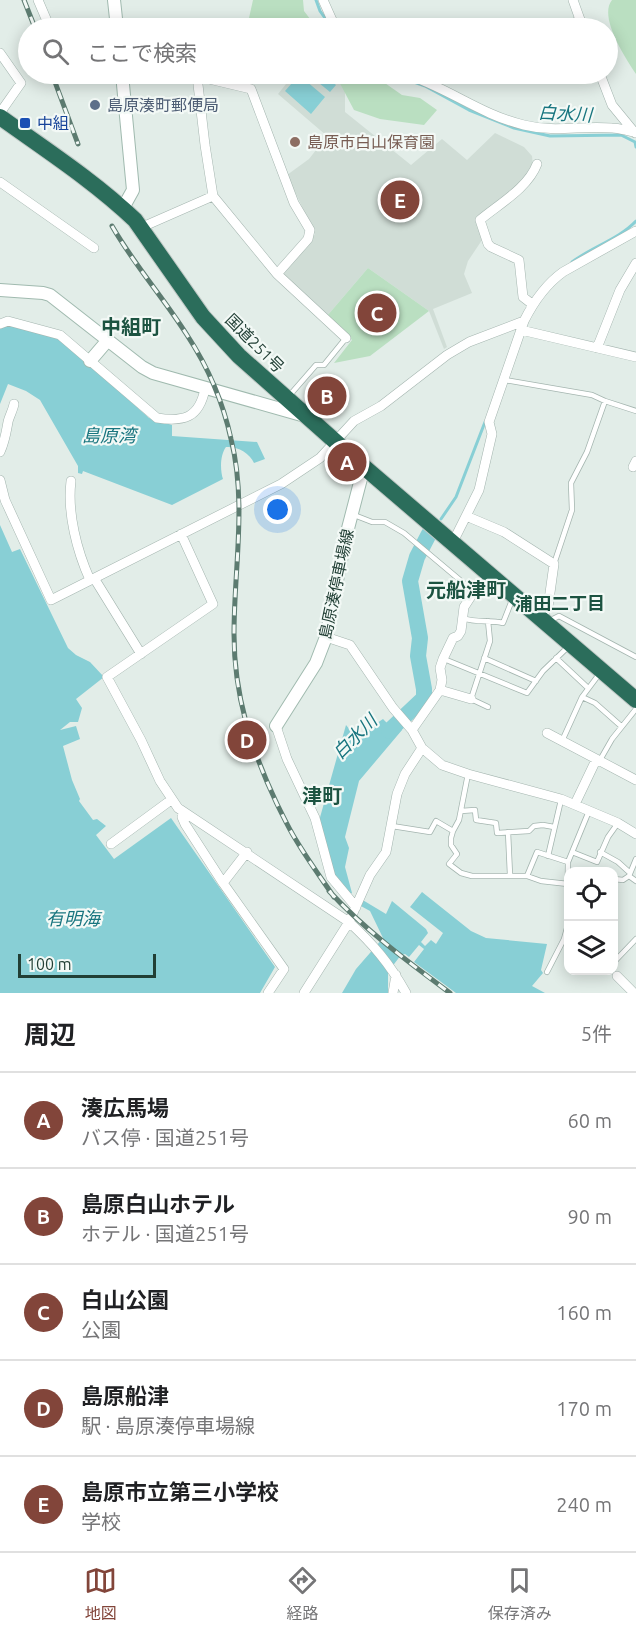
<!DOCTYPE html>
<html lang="ja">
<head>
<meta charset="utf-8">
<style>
  :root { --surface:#fff; --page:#f6f6f6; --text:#202124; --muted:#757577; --line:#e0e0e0; --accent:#82453a }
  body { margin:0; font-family:Ubuntu,"Noto Sans JP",sans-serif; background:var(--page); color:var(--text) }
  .controls { position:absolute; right:18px; bottom:18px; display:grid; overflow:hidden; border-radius:12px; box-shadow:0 3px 15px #0003 }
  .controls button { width:54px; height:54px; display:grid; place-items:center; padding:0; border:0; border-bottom:2px solid var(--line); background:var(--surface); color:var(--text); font:30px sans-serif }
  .scale { position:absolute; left:18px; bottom:15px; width:138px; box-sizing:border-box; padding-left:6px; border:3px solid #213f35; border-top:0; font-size:16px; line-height:21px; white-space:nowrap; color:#213f35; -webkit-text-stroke:4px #f3f9f6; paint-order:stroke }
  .you { position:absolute; left:278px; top:510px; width:21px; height:21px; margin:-15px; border:4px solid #fff; border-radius:50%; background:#1a73e8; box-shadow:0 0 0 9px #1a73e833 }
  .badge { display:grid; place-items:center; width:39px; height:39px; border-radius:50%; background:var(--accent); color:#fff; font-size:20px; font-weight:700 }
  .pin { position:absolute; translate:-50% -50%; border:3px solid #fff; box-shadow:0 2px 6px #0006 }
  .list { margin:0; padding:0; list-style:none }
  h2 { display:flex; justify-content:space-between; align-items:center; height:78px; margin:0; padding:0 24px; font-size:26px }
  h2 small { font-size:20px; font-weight:400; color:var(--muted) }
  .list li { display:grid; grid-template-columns:39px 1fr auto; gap:18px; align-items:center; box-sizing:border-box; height:96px; padding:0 24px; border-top:2px solid var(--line) }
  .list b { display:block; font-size:22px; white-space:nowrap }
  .list p { margin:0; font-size:20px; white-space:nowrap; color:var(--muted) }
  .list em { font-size:20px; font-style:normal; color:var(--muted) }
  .icon { flex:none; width:33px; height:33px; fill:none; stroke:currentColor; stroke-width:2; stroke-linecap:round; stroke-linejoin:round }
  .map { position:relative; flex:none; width:636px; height:993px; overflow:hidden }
  .search { position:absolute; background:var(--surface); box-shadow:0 3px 15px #0003; left:18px; right:18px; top:18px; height:66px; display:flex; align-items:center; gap:15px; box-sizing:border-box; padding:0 21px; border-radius:33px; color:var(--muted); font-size:22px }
  .sheet { height:558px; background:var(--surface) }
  nav { display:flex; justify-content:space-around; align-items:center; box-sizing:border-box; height:84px; border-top:2px solid var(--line); background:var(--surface); font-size:16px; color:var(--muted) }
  nav a { display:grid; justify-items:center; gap:3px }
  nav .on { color:var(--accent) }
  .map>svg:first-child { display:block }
</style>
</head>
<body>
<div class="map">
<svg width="636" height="993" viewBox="0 0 636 993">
  <rect width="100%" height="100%" fill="#e2ede8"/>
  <path fill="#d0ddd6" d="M294 74H339L345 85V112L411 165 442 139 467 160 495 133 524 147 532 156 533 166 523 180 477 220 482 240 468 261 464 274 472 293 433 309 447 347 444 349 429 311 368 268 327 316 282 273 315 234 287 175 309 159 327 136 278 94Z"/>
  <path fill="#badfc1" d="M253 0H303L304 11 317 28H289L284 21 249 18Z
    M612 0H636V74C626 59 598 17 612 0Z
    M335 74H372L402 95 420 98 437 110 424 125 380 119 354 110Z
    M368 268 429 311 370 356 334 363 352 340 327 316Z"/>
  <path fill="#88cfd5" d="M308 74H323L336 85 330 92Z
    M299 75 325 97 311 114 285 91Z
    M7 325 57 335 149 418 172 425V436L257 442 265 459 254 463C250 453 237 446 226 447 220 455 220 470 223 479L172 505 83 471 82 474 78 473V466L40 400 26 391 8 384 0 404V329Z
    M0 525 12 552 20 549 68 648 76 655 90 662 104 677 76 699 82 708 78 722H70L60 730 76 726 80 739 63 746 72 780 80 799 79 801 93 820 97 819 106 826 96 835 114 859 171 818 275 967 260 993H0Z
    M383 719 389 725 394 719 396 721 398 719 404 725 401 729 402 730 359 781 345 837 349 848 345 867 352 893 350 894 337 881 331 868 319 821 346 725 356 737Z
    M422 892 471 931 486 938 547 944 541 970 543 973 532 986 545 993H456L414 962 424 949 419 945 409 957 405 954 401 955 388 972V993H342L356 969 383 938 370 911 359 905 361 899 386 914 392 901 426 929 428 933 421 942 425 946 431 940 436 944 443 933 410 907Z"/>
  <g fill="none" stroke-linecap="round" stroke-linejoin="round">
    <path stroke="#88cfd5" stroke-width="3" d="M316 0 320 11 332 28
      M392 74 425 86 469 110 514 128 550 136 621 135 635 142 636 147
      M572 262C592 247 619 239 636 221
      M441 519 456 497 485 422"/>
    <path stroke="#88cfd5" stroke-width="16" d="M389 731 424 698V689L418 656 420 638 410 581 417 557 429 534"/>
    <defs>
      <path id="lane" d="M505 380 592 395 605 401 636 411
        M289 396 316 365H324L346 338
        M354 515 372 522H385L404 533 473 591
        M554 564 572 510 571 483 587 452 605 401
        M462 618C477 623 488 620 503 623L512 600
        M551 620 559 616 636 657
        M488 621 490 641 471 699 488 707
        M484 658 536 681
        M556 658 588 688
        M444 659 527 693 543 671 569 646
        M582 697 595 703 621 726
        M562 741 582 697 600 673
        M600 760 612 739 636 709
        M468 774 459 820 453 831 451 838V845L457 854 449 864 461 873 472 876H527L541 881 568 884
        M461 811 475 810 476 820 496 823 497 833 529 831 534 826 543 825 554 827
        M392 826 430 832 436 821 453 831
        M508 832 510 875
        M572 852 597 862 608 837 618 823
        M600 852 618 862 629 872
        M548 856 561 800
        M636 859 629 876 636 881
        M527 876 537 852 568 862
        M614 879 623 880 629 876
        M614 962 636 939
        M547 972 564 939 567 928 568 862 589 811"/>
      <path id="street" d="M38 0 50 28
        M323 0 332 20 338 28
        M573 0 583 28
        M567 28 580 19
        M0 53 21 83 0 113
        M188 74 251 89 294 203 310 230 308 239 277 274
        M405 74C447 87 481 115 524 125 556 133 581 125 612 128 619 128 627 131 634 132
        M600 74 612 105 635 133
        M197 76 205 145 213 196 277 274 346 338
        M0 182 94 248
        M140 228 213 196
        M532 304 523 297 519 260 491 247 488 244 480 220C499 204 528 188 537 164
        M0 324 8 321 60 335 157 418C184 422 199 418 205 389
        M521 330 636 357
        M597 348 620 290 636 263
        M0 452C5 441 6 433 8 422 9 417 13 410 14 404
        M633 467 636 461
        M0 480 5 500 51 600 281 484 320 458 354 421 381 406 447 355 469 342 524 321C534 301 545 285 563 272L636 231
        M71 481C67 513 77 551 90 580
        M466 516 504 532 554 564 548 607 540 618
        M181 534 213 604 107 677 141 740 160 781 178 808 349 922C373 944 390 964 406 993
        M453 542 479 490 492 434 489 422 524 321
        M94 578 141 654
        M326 637 350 645 393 708 412 730 422 748 442 765 468 774 561 799 618 823 636 834
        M440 690 471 699
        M276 726 287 759 315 818 331 877 356 907
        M412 730 440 690 442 680 440 668 443 659 453 638 458 636 461 631 464 607 477 587 494 589 503 585
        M547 733 636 780
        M575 804 596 760
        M184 812 182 817 185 824 223 883
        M111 844 171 800
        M247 852 223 883 284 969 268 993
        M617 976 634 993
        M304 993 349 922 370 875 386 852 397 794 405 774 422 748
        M393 993 396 975"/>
      <path id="secondary" d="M114 0 117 28
        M122 74 133 190 123 208
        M0 290 43 293 50 295 142 367 153 373 305 416
        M90 361 108 340
        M276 726 316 663 326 637 345 540 364 467"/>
      <path id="highway" d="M0 117C46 150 94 181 135 220L203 317 239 356 364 467 636 700"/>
    </defs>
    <use href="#lane" stroke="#a4b5af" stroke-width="6"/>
    <use href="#street" stroke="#a4b5af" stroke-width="10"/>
    <use href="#secondary" stroke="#a0baaf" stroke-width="14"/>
    <use href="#highway" stroke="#c1c9c6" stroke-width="18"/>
    <use href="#lane" stroke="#fff" stroke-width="4.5"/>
    <use href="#street" stroke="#fff" stroke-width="9"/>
    <use href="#secondary" stroke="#fff" stroke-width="12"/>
    <use href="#highway" stroke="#2b6d5b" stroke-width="16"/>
    <defs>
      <path id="rail" d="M24 0 35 28
        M52 74 78 144
        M112 226C135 266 163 297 187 335 208 367 223 402 231 439 247 503 234 568 234 634 234 695 251 749 277 804 283 816 289 829 296 840 308 860 321 878 334 897
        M329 891C365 930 407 961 450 993"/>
    </defs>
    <use href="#rail" stroke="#5c7b70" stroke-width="5"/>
    <use href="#rail" stroke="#f3f9f6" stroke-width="3" stroke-dasharray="9" stroke-linecap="butt"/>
  </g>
  <circle fill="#5c6f8a" stroke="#f3f9f6" stroke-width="2" cx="95" cy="105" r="6"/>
  <rect fill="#1a4fb4" stroke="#f3f9f6" stroke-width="2" x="19" y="117" width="12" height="12" rx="3"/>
  <circle fill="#8d6e63" stroke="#f3f9f6" stroke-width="2" cx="295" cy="142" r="6"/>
  <g text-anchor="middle" stroke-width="4.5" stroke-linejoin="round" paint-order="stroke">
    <g font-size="16" fill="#4e5e75" stroke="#f3f9f6" text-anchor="start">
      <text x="107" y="111">島原湊町郵便局</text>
    </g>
    <g font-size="16" fill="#164399" stroke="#f3f9f6" text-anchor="start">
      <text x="37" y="129">中組</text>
    </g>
    <g font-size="16" fill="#785e54" stroke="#f3f9f6" text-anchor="start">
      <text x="307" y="148">島原市白山保育園</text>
    </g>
    <g font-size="16" fill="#213f35" stroke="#f3f9f6">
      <text transform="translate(255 343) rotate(45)" y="6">国道251号</text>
      <text transform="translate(336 584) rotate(-78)" y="6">島原湊停車場線</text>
    </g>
    <g font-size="18" font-style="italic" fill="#18757f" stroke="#f3f9f6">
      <text transform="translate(565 114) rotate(3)" y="6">白水川</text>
      <text x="109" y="442">島原湾</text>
      <text transform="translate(355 737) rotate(-45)" y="6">白水川</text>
      <text x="73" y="925">有明海</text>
    </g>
    <g font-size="18" font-weight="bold" fill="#1c5341" stroke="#f3f9f6">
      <text x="560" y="610">浦田二丁目</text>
    </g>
    <g font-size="20" font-weight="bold" fill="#1c5341" stroke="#f3f9f6">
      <text x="131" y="334">中組町</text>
      <text x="466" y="597">元船津町</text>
      <text x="322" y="803">津町</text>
    </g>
  </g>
</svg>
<div class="controls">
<button><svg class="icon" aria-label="locate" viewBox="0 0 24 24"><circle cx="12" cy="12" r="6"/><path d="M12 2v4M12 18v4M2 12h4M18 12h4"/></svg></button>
<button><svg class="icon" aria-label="layers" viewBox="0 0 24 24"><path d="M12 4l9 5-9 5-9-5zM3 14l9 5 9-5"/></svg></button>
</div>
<div class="scale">100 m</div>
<div class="you"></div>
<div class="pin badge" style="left:347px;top:462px">A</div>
<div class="pin badge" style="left:327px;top:396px">B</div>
<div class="pin badge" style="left:377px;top:313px">C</div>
<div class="pin badge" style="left:247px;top:740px">D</div>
<div class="pin badge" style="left:400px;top:200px">E</div>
<div class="search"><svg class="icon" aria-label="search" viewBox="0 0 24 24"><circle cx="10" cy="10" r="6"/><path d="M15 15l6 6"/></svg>ここで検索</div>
</div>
<section class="sheet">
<h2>周辺<small>5件</small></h2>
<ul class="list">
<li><span class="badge">A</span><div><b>湊広馬場</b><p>バス停 · 国道251号</p></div><em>60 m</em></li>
<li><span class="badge">B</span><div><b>島原白山ホテル</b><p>ホテル · 国道251号</p></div><em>90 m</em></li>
<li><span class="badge">C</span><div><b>白山公園</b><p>公園</p></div><em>160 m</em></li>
<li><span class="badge">D</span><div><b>島原船津</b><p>駅 · 島原湊停車場線</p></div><em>170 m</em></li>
<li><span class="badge">E</span><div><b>島原市立第三小学校</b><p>学校</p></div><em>240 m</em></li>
</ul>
</section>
<nav>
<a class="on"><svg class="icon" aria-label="map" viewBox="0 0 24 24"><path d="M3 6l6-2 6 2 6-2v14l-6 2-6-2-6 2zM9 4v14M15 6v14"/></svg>地図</a>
<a><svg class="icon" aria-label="directions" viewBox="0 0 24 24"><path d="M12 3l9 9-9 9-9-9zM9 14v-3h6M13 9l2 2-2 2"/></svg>経路</a>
<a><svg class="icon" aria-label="saved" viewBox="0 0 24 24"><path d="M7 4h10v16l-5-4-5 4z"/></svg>保存済み</a>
</nav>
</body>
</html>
